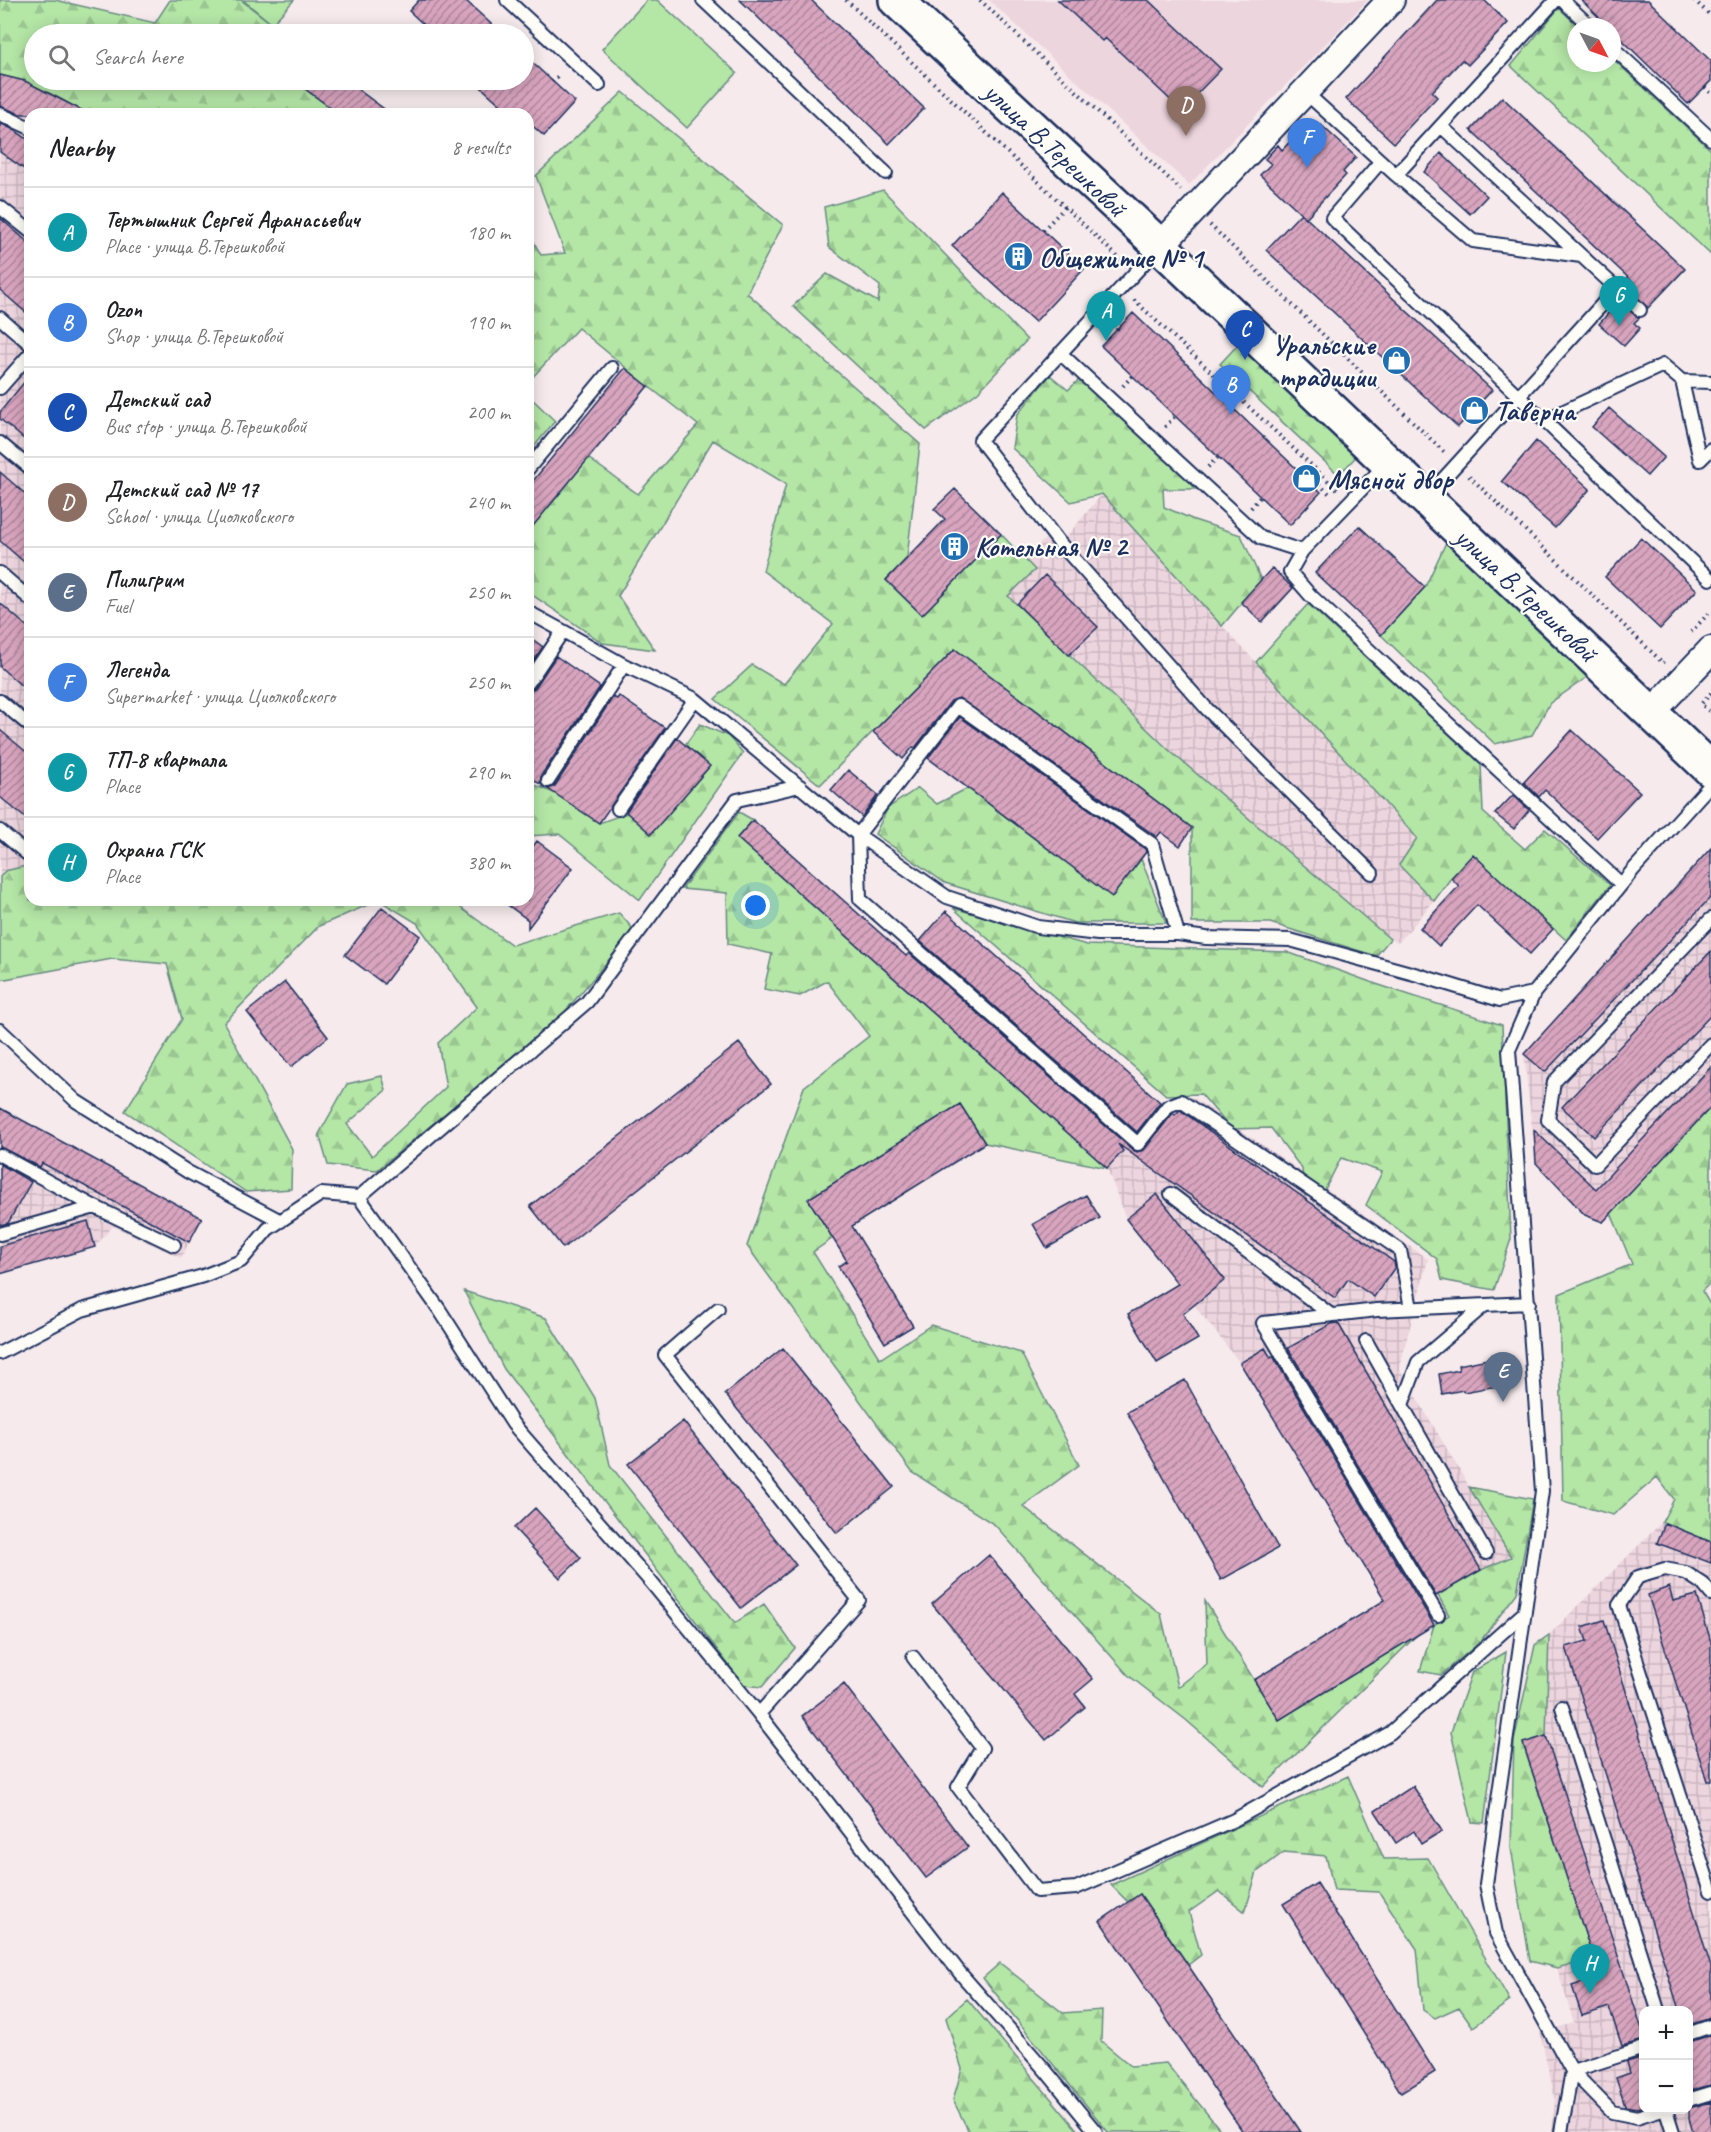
<!DOCTYPE html>
<html lang="en">
<head>
<meta charset="utf-8">
<style>
  :root { --surface:#fff; --page:#f2f2f2; --text:#202124; --muted:#757577; --line:#e0e0e0; --accent:#b45309 }
  body { margin:0; font-family:Caveat,sans-serif; background:var(--page); color:var(--text) }
  .controls { position:absolute; right:18px; bottom:18px; display:grid; overflow:hidden; border-radius:12px; box-shadow:0 3px 15px #0003 }
  .controls button { width:54px; height:54px; display:grid; place-items:center; padding:0; border:0; border-bottom:2px solid var(--line); background:var(--surface); color:var(--text); font:30px sans-serif }
  .compass { position:absolute; left:1567px; top:18px; width:54px; height:54px; border-radius:50%; background:var(--surface); box-shadow:0 3px 15px #0003; rotate:131deg }
  .you { position:absolute; left:756px; top:906px; width:21px; height:21px; margin:-15px; border:4px solid #fff; border-radius:50%; background:#1a73e8; box-shadow:0 0 0 9px #1a73e833 }
  .badge { display:grid; place-items:center; width:39px; height:39px; border-radius:50%; background:var(--accent); color:#fff; font-size:20px; font-weight:700 }
  .pin { position:absolute; translate:-50% -50px; filter:drop-shadow(0 2px 3px #0008) }
  .pin::after { content:''; position:absolute; top:32px; width:21px; height:18px; background:inherit; clip-path:polygon(0 0,100% 0,50% 100%) }
  .list { margin:0; padding:0; list-style:none }
  h2 { display:flex; justify-content:space-between; align-items:center; height:78px; margin:0; padding:0 24px; font-size:26px }
  h2 small { font-size:20px; font-weight:400; color:var(--muted) }
  .list li { display:grid; grid-template-columns:39px 1fr auto; gap:18px; align-items:center; box-sizing:border-box; height:90px; padding:0 24px; border-top:2px solid var(--line) }
  .list b { display:block; font-size:22px; white-space:nowrap }
  .list p { margin:0; font-size:20px; white-space:nowrap; color:var(--muted) }
  .list em { font-size:20px; font-style:normal; color:var(--muted) }
  .icon { flex:none; width:33px; height:33px; fill:none; stroke:currentColor; stroke-width:2; stroke-linecap:round; stroke-linejoin:round }
  .map { position:relative; flex:none; width:1711px; height:2132px; overflow:hidden }
  .search { position:absolute; background:var(--surface); box-shadow:0 3px 15px #0003; left:24px; top:24px; width:510px; height:66px; display:flex; align-items:center; gap:15px; box-sizing:border-box; padding:0 21px; border-radius:33px; color:var(--muted); font-size:22px }
  .panel { position:absolute; background:var(--surface); box-shadow:0 3px 15px #0003; left:24px; top:108px; width:510px; height:798px; border-radius:18px }
  .map>svg:first-child { display:block }
</style>
</head>
<body>
<div class="map">
<svg width="1711" height="2132" viewBox="0 0 1711 2132">
  <defs>
    <pattern id="industrial-grid" width="8" height="8" patternUnits="userSpaceOnUse" patternTransform="scale(1.5)"><rect width="8" height="8" fill="#edd5de"/><path d="M0 4h8M4 0v8" fill="none" stroke="#cbb7c1"/></pattern>
    <pattern id="forest-firs" width="22" height="20" patternUnits="userSpaceOnUse" patternTransform="scale(1.5)"><rect width="22" height="20" fill="#b4e6a6"/><path d="M5 1l3.5 6h-7zM16 11l3.5 6h-7z" fill="#9ac691"/></pattern>
    <pattern id="building-hatch" width="6" height="6" patternUnits="userSpaceOnUse" patternTransform="scale(1.5)"><rect width="6" height="6" fill="#d8a4be"/><path d="M-1 1l2-2M0 6l6-6M5 7l2-2" fill="none" stroke="#ae869e"/></pattern>
  </defs>
  <rect width="100%" height="100%" fill="#f6eaec"/>
  <filter id="ink" filterUnits="userSpaceOnUse"><feTurbulence type="fractalNoise" baseFrequency=".0167" numOctaves="2"/><feDisplacementMap in="SourceGraphic" scale="12" xChannelSelector="R" yChannelSelector="G"/><feConvolveMatrix kernelMatrix="1 2 1 2 8 2 1 2 1" color-interpolation-filters="sRGB"/></filter>
  <g filter="url(#ink)">
    <path fill="#edd5de" d="M989 0H1368L1189 185Z"/>
    <path fill="url(#industrial-grid)" fill-rule="evenodd" d="M0 75 25 81 71 105 85 114H30V865L5 871 0 877Z
      M1102 494 1417 839 1399 865 1434 901 1399 942 1390 939 1170 751 1007 595 1035 571 1024 559 1046 538 1067 536Z
      M753 820 907 957 946 911 1159 1101 1194 1098 1428 1259 1399 1368 1511 1557 1481 1570 1438 1595 1449 1616 1417 1635 1385 1600 1240 1363 1126 1219 1107 1168 737 838Z
      M1707 853 1711 857V1107L1603 1222 1585 1215 1536 1163 1524 1054Z
      M0 1108 202 1218 181 1258 113 1226 95 1247 0 1274Z
      M1662 1522 1711 1542V2132H1552L1555 2100 1540 2032 1574 2023 1557 1968 1593 1958 1523 1743 1546 1736 1549 1635ZM1644 2010H1688V2110H1644Z"/>
    <path fill="url(#forest-firs)" stroke="#688a82" stroke-width="1.5" d="M0 0H55L155 23 170 0H241L272 24 264 34H34V80H293L339 114H85C59 96 30 83 0 75Z
      M1559 8 1579 27H1576V63H1612V58L1711 150V255L1511 66Z
      M623 92 783 225 747 293 920 444 907 558 886 580 922 615 1001 534 1035 570 1008 596 1170 751 1390 939 1376 956 1270 923H1192V828L955 649 820 785 715 699 752 665 784 684 833 624 763 571 786 484 713 440 618 596 655 650 603 643 528 592V525L532 527 588 458 638 494 698 425 648 386 578 328 528 382V231L541 255 565 253 536 176Z
      M883 190 1027 340 978 392 926 430 793 306 827 274 878 302 880 286 829 247 824 207Z
      M1244 338 1364 448 1339 475 1220 364Z
      M1050 375 1068 390 1080 379 1200 489H1163L1164 507 1194 520 1241 535 1261 580 1222 626 1102 494 1071 502 1012 448 1017 415Z
      M528 395 555 421 528 454Z
      M1450 534 1596 671 1550 703 1532 735 1495 744 1381 635 1425 587Z
      M1308 604 1481 764 1483 812 1525 849 1545 829 1610 885 1566 940 1473 855 1451 878 1434 901 1399 865 1417 838 1256 662Z
      M700 724 728 736 743 753 640 900 559 834 528 836V782L554 793 599 823 627 813 651 834 709 766 685 745Z
      M918 788 937 804 968 788 1112 896 1141 859 1166 923H1075L945 883 875 834 888 808Z
      M739 812 753 820 737 838 1107 1168 985 1143 960 1104 808 1199 833 1238 813 1252 880 1359 931 1325 1021 1353 1079 1465 1023 1506 1161 1614 1178 1687 1207 1664 1205 1601 1279 1720 1417 1635 1263 1787 1186 1720 1128 1675 995 1525 912 1472 747 1246 804 1087 869 1036 827 981 800 996 764 989 772 954 728 944 727 893 682 889Z
      M30 865V900H450L512 945 619 913 634 930 558 1020 377 1170 328 1165 319 1134 347 1084 382 1076 386 1090 347 1124 372 1156 446 1087 438 1043 477 1007 417 923 379 900 319 926 224 1023 292 1149 291 1189 246 1192 125 1111 182 1019 167 964 112 959 0 980V877L5 871Z
      M953 908 1087 945 1287 952 1376 984 1502 1025 1511 1239 1494 1290 1442 1280 1437 1259 1366 1205 1382 1172 1341 1158 1322 1195 1305 1196 1302 1169 1271 1128 1231 1129 1201 1094 1166 1095Z
      M1711 1107V1282L1702 1291 1711 1306V1542L1662 1522 1674 1499 1657 1477 1613 1515 1563 1501 1559 1294 1632 1264 1611 1213Z
      M464 1291 546 1318 595 1398 610 1465 735 1623 764 1604 795 1648 762 1687 744 1685 504 1369Z
      M1469 1487 1533 1499 1517 1593 1479 1643 1441 1675 1420 1671 1434 1625 1449 1615 1438 1595 1481 1570 1511 1557Z
      M1549 1635 1546 1736 1523 1744 1593 1958 1557 1968 1530 1961 1511 1848 1514 1741 1535 1645Z
      M1506 1652 1484 1823 1472 1822 1451 1732 1472 1672Z
      M1348 1776 1384 1859 1428 1858 1510 2001 1473 2027 1459 2007 1435 2018 1423 2010 1417 1949 1379 1892 1334 1890 1326 1856 1284 1852 1257 1872 1245 1912 1219 1891 1189 1912 1201 1955 1188 1965 1140 1894 1128 1902 1111 1885Z
      M1000 1963 1063 2013 1102 2010 1101 2041 1131 2066 1166 2063 1222 2132H1108L983 1978Z
      M967 1999 1079 2132H969L953 2100 962 2069 946 2018Z"/>
    <path fill="#b4e6a6" stroke="#688a82" stroke-width="1.5" d="M243 0H294L272 24Z
      M647 0H657L737 73 687 128 602 49Z"/>
    <path fill="url(#building-hatch)" stroke="#1b2f5e" stroke-width="1.5" d="M419 0H465L502 34H434L409 11Z
      M740 0H811L924 108 889 144Z
      M1058 0H1148L1221 69 1181 110 1105 38 1102 41Z
      M1437 0H1484L1508 23 1468 65 1462 60 1432 92 1437 97 1394 143 1346 99Z
      M1581 0H1648L1711 61V81L1688 104 1612 30V27H1609Z
      M524 55 575 102 544 136 528 122V114H511L473 80H524Z
      M0 75 25 81 89 114H20L0 106Z
      M293 80H345L391 114H339Z
      M1502 97 1685 269 1648 308 1629 289 1634 283 1471 130Z
      M0 123 14 130 30 141V173L0 152Z
      M1321 125 1356 157 1343 172 1346 175 1306 218 1260 175 1271 164 1265 159 1278 145 1282 150 1300 131 1309 139Z
      M1441 153 1487 196 1470 214 1424 172Z
      M1002 192 1084 269 1035 322 952 246Z
      M1301 213 1492 390 1458 427 1266 250Z
      M0 218 30 244V316L0 290Z
      M1619 301 1639 318 1634 323 1640 328 1624 346 1599 324Z
      M1133 313 1321 492 1290 525 1101 346Z
      M625 368 648 386 528 532V487Z
      M30 375V444L0 419V412Z
      M1609 408 1664 457 1647 476 1592 427Z
      M1536 441 1590 489 1555 528 1502 481Z
      M0 472 30 498V567L0 541Z
      M955 489 1001 534 922 615 886 580 945 519 934 509Z
      M1359 526 1425 587 1381 635 1315 573Z
      M1641 538 1697 590 1660 629 1605 577Z
      M1272 568 1293 588 1262 622 1241 602Z
      M1045 575 1098 627 1069 655 1017 604Z
      M0 603 30 629V693L0 667Z
      M528 636 543 647 528 668Z
      M955 649 1192 828 1180 846 1161 832 1157 837 959 698 951 701 915 748 913 747 903 759 873 732Z
      M556 656 600 687 541 776 540 784 528 776V691L535 688Z
      M619 696 665 728 599 823 548 789 555 786 613 697 617 699Z
      M960 717 1145 849 1146 852 1112 897 928 758Z
      M0 730 30 755V822L0 797Z
      M1572 730 1640 792 1597 838 1545 790 1539 797 1524 782Z
      M677 738 710 766 651 834 626 812Z
      M848 770 878 795 862 817 831 790Z
      M1513 795 1529 810 1514 829 1495 814Z
      M753 820 906 956 909 953 1133 1150 1137 1152 1144 1150 1173 1113 1175 1115 1180 1110 1394 1262 1395 1267 1374 1297 1348 1279 1335 1298 1118 1144 1123 1151 1107 1168 737 838Z
      M537 841 573 868 528 928V920L501 900H528V853Z
      M1711 848V897L1545 1072 1524 1054Z
      M1473 854 1553 929 1530 954 1477 905 1439 946 1420 928 1459 886 1451 878Z
      M382 907 420 936 384 984 345 955Z
      M946 911 1160 1102 1137 1132 920 941Z
      M1711 951V1015L1594 1137 1562 1107Z
      M285 982 328 1037 291 1067 247 1012Z
      M739 1043 771 1084 563 1248 530 1206Z
      M1711 1067V1107L1603 1222 1585 1215 1536 1163 1534 1130 1596 1189Z
      M960 1104 985 1143 852 1226 913 1326 885 1343 838 1266 847 1261 808 1199Z
      M0 1108 202 1218 189 1242 42 1163 40 1167 0 1147Z
      M0 1164 31 1182 8 1223 0 1225Z
      M1157 1194 1225 1280 1183 1314 1198 1339 1157 1363 1128 1314 1178 1284 1126 1219Z
      M1086 1195 1100 1218 1047 1248 1033 1224Z
      M88 1221 95 1247 0 1274V1246Z
      M1338 1323 1481 1570 1436 1596 1288 1348 1331 1324Z
      M783 1348 894 1487 837 1533 725 1394Z
      M1265 1348 1271 1358 1273 1356 1434 1625 1279 1720 1254 1680 1385 1600 1240 1363Z
      M1508 1355 1514 1383 1464 1392 1463 1390 1442 1394 1439 1374 1459 1370 1458 1365Z
      M1185 1380 1278 1548 1221 1580 1127 1412Z
      M683 1421 796 1565 741 1608 628 1464Z
      M535 1508 581 1558 560 1578 514 1528Z
      M1665 1523 1711 1542V1563L1657 1543Z
      M989 1555 1093 1679 1075 1694 1085 1707 1046 1740 932 1604Z
      M1669 1587 1673 1601 1697 1595 1711 1642V1781H1707L1648 1595Z
      M1604 1620 1711 1967V2018L1689 2025V2010H1679L1566 1647 1587 1641 1582 1627Z
      M844 1684 968 1847 926 1878 802 1716Z
      M1546 1736 1644 2035V2040L1622 2046 1609 2007 1582 2016 1572 1986 1599 1977 1523 1743Z
      M1413 1786 1442 1831 1421 1844 1414 1831 1396 1843 1375 1811Z
      M1317 1883 1435 2072 1401 2093 1283 1904Z
      M1140 1894 1188 1965 1301 2132H1243L1100 1921Z
      M1711 2035V2085L1689 2091V2042Z
      M1644 2057V2106L1637 2108 1625 2106 1616 2078 1630 2073 1627 2062Z
      M1711 2102V2132H1693L1689 2119V2108Z"/>
    <g fill="none" stroke-linecap="round" stroke-linejoin="round">
      <defs>
        <path id="service" d="M507 0 599 85
          M703 0 886 173
          M1562 0 1591 27
          M1612 47 1711 139
          M1305 92 1396 175 1556 0
          M0 114 30 128
          M1441 126 1640 310
          M1381 161 1332 218 1710 579
          M1396 175 1473 241 1581 256
          M0 207 30 231
          M1159 247 980 440 1058 541 1207 709 1372 873
          M0 318 30 344
          M1060 353 1261 538 1302 551 1387 463
          M1682 381 1711 382
          M0 388 30 354
          M1545 420 1663 365 1682 381 1700 460 1711 449
          M0 443 30 468
          M528 469 612 368
          M1426 498 1617 288
          M1302 551 1290 572 1310 595 1621 884
          M0 573 30 599
          M528 612 563 631
          M528 683 563 631 624 665
          M0 701 30 726
          M548 781 624 665 695 699
          M618 809 695 699 858 835 860 899 1138 1144 1168 1106 1181 1101 1400 1250 1411 1308
          M0 831 27 854
          M1711 919 1554 1082 1548 1120 1595 1165 1711 1044
          M1178 934 1152 844 958 706 858 835 947 897 1038 927 1098 934H1178L1206 938 1290 940 1418 975 1500 1000 1534 993 1633 870 1711 784
          M1534 993 1509 1050 1542 1491 1486 1884 1496 1933 1572 2071 1644 2048
          M0 1030 76 1101 188 1172 281 1221
          M0 1155 95 1207
          M1171 1194 1331 1315
          M359 1197 439 1309 513 1424 650 1581 759 1714 960 1973 1046 2071 1096 2132
          M0 1234 95 1207 174 1245
          M1485 1305 1418 1362 1402 1405 1486 1553
          M718 1309 665 1355 859 1600 759 1714
          M1366 1341 1402 1405
          M0 1353 82 1310 203 1276 241 1261 268 1229 321 1194 359 1197 587 1002 737 800 800 786
          M1711 1594 1703 1584 1686 1573 1665 1569 1638 1577 1619 1605 1711 1891
          M1438 1615 1263 1323 1377 1310 1529 1303
          M913 1657 982 1748 958 1787 1037 1891 1076 1888 1234 1820 1390 1733 1525 1612
          M1562 1707 1658 2010
          M1688 2034 1711 2026
          M1688 2100 1711 2093
          M1666 2110 1673 2132
          M1561 2132 1572 2071 1612 2112 1637 2117 1659 2110"/>
        <path id="minor" d="M1160 246 1391 0
          M1652 712 1711 650"/>
        <path id="secondary" d="M896 0 1160 246 1711 770"/>
      </defs>
      <use href="#service" stroke="#1b2f5e" stroke-width="16"/>
      <use href="#minor" stroke="#1b2f5e" stroke-width="30"/>
      <use href="#secondary" stroke="#1b2f5e" stroke-width="38"/>
      <path stroke="#1b2f5e" stroke-width="4" stroke-dasharray="1.5 4.5" stroke-linecap="butt" d="M846 0 1122 261
        M980 0 1181 190
        M1694 0 1711 16
        M552 82 560 74
        M1705 87 1711 93
        M1210 225 1444 452
        M1043 230 1065 207
        M1134 300 1337 489
        M1117 330 1118 319
        M1123 386 1132 376
        M1165 427 1175 416
        M1208 467 1218 457
        M1310 476 1332 496
        M1469 476 1663 663 1664 662
        M1307 479 1316 470
        M1251 508 1260 497
        M1691 632 1711 611
        M1711 693 1701 704 1711 713"/>
      <use href="#service" stroke="#fdfcf7" stroke-width="12"/>
      <use href="#minor" stroke="#fdfcf7" stroke-width="26"/>
      <use href="#secondary" stroke="#fdfcf7" stroke-width="33"/>
    </g>
  </g>
  <defs>
    <symbol id="building-disc" viewBox="-11 -11 22 22"><circle r="9.5" fill="#1f6fb2" stroke="#fdfcf7"/><path d="M-4-6H4V6H1V3H-1V6H-4ZM-2.5-4.3h1.7v1.8h-1.7ZM.8-4.3h1.7v1.8H.8ZM-2.5-1h1.7V.8h-1.7ZM.8-1h1.7V.8H.8Z" fill="#fff"/></symbol>
    <symbol id="shop-disc" viewBox="-11 -11 22 22"><circle r="9.5" fill="#1f6fb2" stroke="#fdfcf7"/><path d="M-5-2.5h2.3a2.7 3.5 0 0 1 5.4 0H5L5.5 6h-11ZM-1.5-2.5h3a1.5 2.3 0 0 0-3 0Z" fill="#fff"/></symbol>
  </defs>
  <g fill-rule="evenodd">
    <use href="#building-disc" x="1002" y="240" width="33" height="33"/>
    <use href="#shop-disc" x="1380" y="344" width="33" height="33"/>
    <use href="#shop-disc" x="1458" y="394" width="33" height="33"/>
    <use href="#shop-disc" x="1290" y="462" width="33" height="33"/>
    <use href="#building-disc" x="938" y="530" width="33" height="33"/>
  </g>
  <g text-anchor="middle" stroke-width="4.5" stroke-linejoin="round" paint-order="stroke">
    <g font-size="28" fill="#1b2f5e" stroke="#fdfcf7">
      <text transform="translate(1056 149) rotate(43)" y="10">улица В.Терешковой</text>
      <text transform="translate(1527 594) rotate(43)" y="10">улица В.Терешковой</text>
    </g>
    <g font-size="28" font-weight="bold" fill="#1b2f5e" stroke="#fdfcf7" text-anchor="start">
      <text x="1039" y="267">Общежитие № 1</text>
      <text x="1375" y="354" text-anchor="end">Уральские<tspan x="1375" dy="32">традиции</tspan></text>
      <text x="1495" y="420">Таверна</text>
      <text x="1328" y="489">Мясной двор</text>
      <text x="975" y="556">Котельная № 2</text>
    </g>
  </g>
</svg>
<div class="controls">
<button>+</button>
<button>−</button>
</div>
<svg class="compass" viewBox="-18 -18 36 36"><path d="M0-13l5 13h-10z" fill="#e53935"/><path d="M0 13l5-13h-10z" fill="#757577"/></svg>
<div class="you"></div>
<div class="pin badge" style="left:1106px;top:341px;background:#0f9aa8">A</div>
<div class="pin badge" style="left:1231px;top:415px;background:#3f7fe0">B</div>
<div class="pin badge" style="left:1245px;top:360px;background:#1a4fb4">C</div>
<div class="pin badge" style="left:1186px;top:136px;background:#8d6e63">D</div>
<div class="pin badge" style="left:1503px;top:1402px;background:#5c6f8a">E</div>
<div class="pin badge" style="left:1307px;top:168px;background:#3f7fe0">F</div>
<div class="pin badge" style="left:1619px;top:326px;background:#0f9aa8">G</div>
<div class="pin badge" style="left:1590px;top:1994px;background:#0f9aa8">H</div>
<div class="search"><svg class="icon" aria-label="search" viewBox="0 0 24 24"><circle cx="10" cy="10" r="6"/><path d="M15 15l6 6"/></svg>Search here</div>
<section class="panel">
<h2>Nearby<small>8 results</small></h2>
<ul class="list">
<li><span class="badge" style="background:#0f9aa8">A</span><div><b>Тертышник Сергей Афанасьевич</b><p>Place · улица В.Терешковой</p></div><em>180 m</em></li>
<li><span class="badge" style="background:#3f7fe0">B</span><div><b>Ozon</b><p>Shop · улица В.Терешковой</p></div><em>190 m</em></li>
<li><span class="badge" style="background:#1a4fb4">C</span><div><b>Детский сад</b><p>Bus stop · улица В.Терешковой</p></div><em>200 m</em></li>
<li><span class="badge" style="background:#8d6e63">D</span><div><b>Детский сад № 17</b><p>School · улица Циолковского</p></div><em>240 m</em></li>
<li><span class="badge" style="background:#5c6f8a">E</span><div><b>Пилигрим</b><p>Fuel</p></div><em>250 m</em></li>
<li><span class="badge" style="background:#3f7fe0">F</span><div><b>Легенда</b><p>Supermarket · улица Циолковского</p></div><em>250 m</em></li>
<li><span class="badge" style="background:#0f9aa8">G</span><div><b>ТП-8 квартала</b><p>Place</p></div><em>290 m</em></li>
<li><span class="badge" style="background:#0f9aa8">H</span><div><b>Охрана ГСК</b><p>Place</p></div><em>380 m</em></li>
</ul>
</section>
</div>
</body>
</html>
